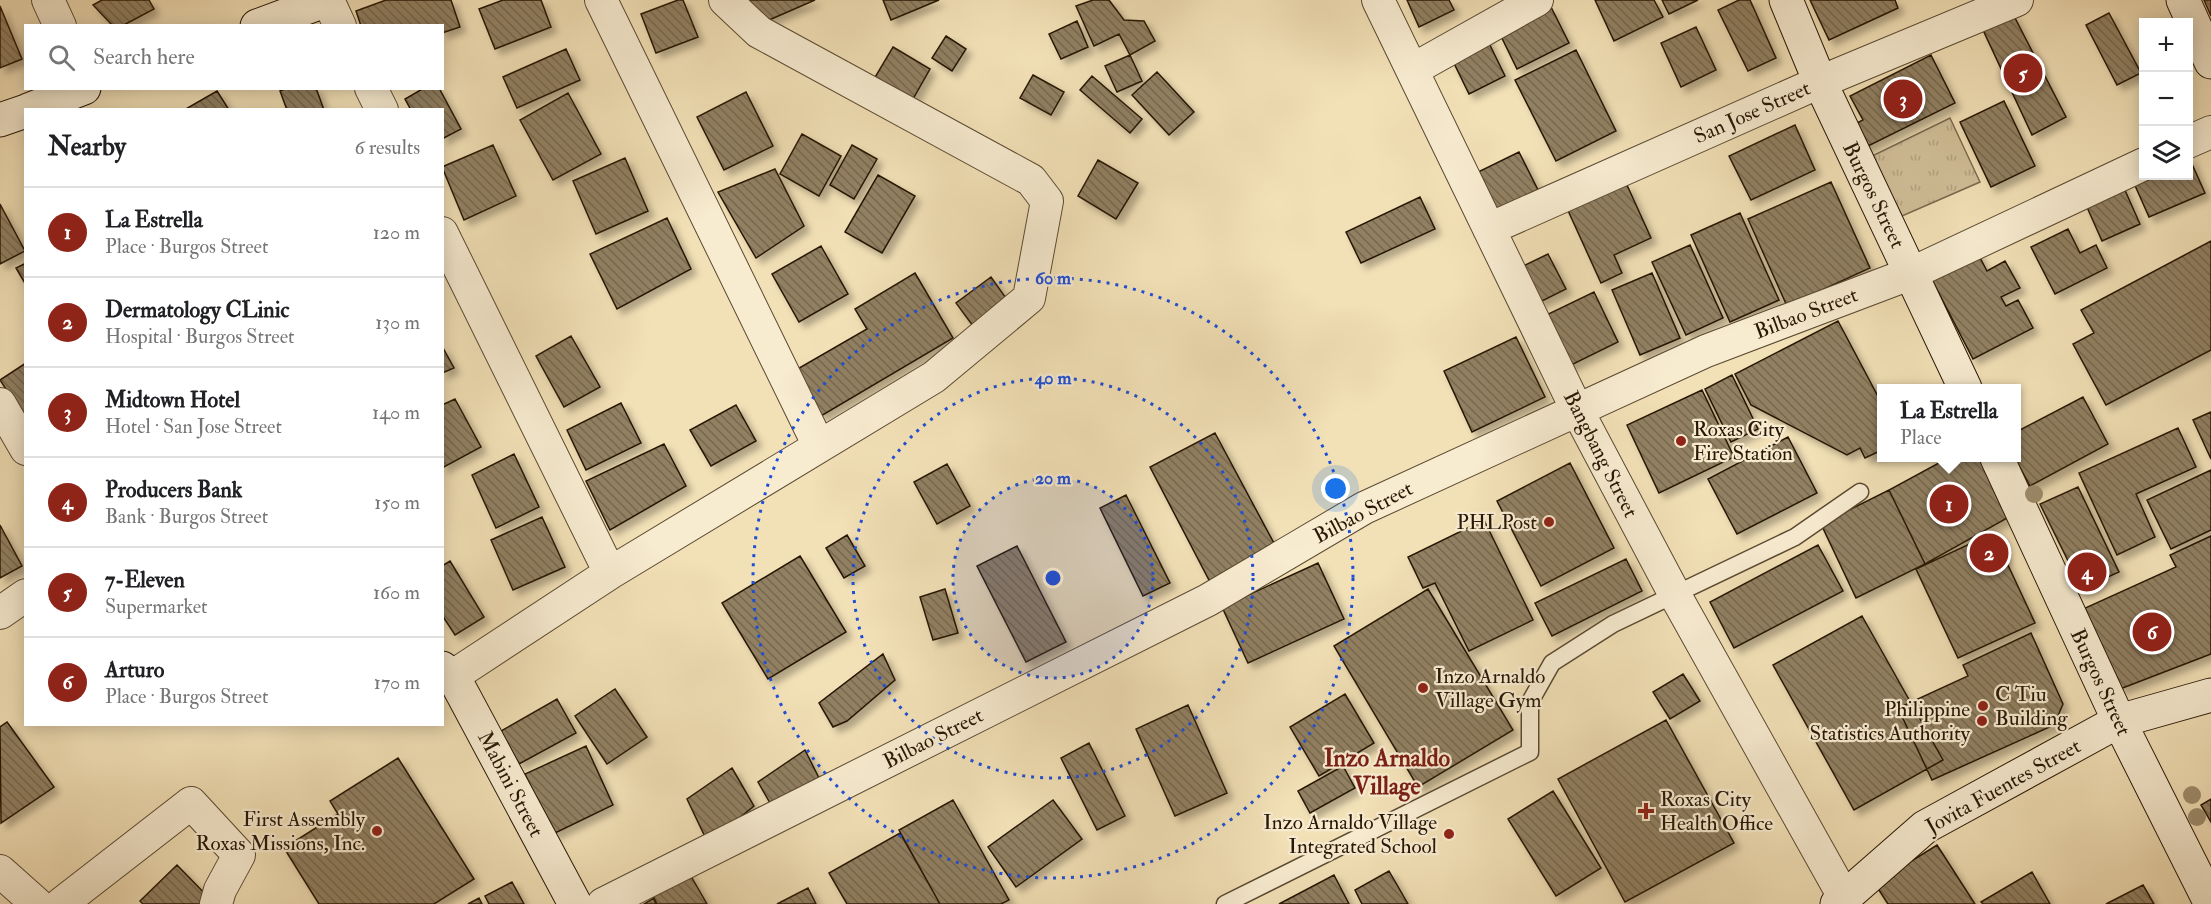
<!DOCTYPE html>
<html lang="en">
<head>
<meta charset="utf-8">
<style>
  :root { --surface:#fff; --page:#f6f6f6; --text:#202124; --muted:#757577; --line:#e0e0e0; --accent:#8f2418 }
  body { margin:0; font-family:"IM FELL Double Pica",serif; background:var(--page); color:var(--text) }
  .controls { position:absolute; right:18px; top:18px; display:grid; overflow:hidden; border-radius:0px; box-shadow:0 3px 15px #0003 }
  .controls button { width:54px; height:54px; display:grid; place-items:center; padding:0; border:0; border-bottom:2px solid var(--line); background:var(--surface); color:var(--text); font:30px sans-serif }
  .you { position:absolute; left:1336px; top:489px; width:21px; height:21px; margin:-15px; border:4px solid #fff; border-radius:50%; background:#1a73e8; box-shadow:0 0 0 9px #1a73e833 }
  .badge { display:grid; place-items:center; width:39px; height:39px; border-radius:50%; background:var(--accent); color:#fff; font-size:20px; font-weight:700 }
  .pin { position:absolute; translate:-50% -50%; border:3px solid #fff; box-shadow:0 2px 6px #0006 }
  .popup { position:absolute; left:1877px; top:384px; width:144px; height:78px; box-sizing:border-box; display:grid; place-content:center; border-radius:0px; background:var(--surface); filter:drop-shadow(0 2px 4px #0005); font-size:20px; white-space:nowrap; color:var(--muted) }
  .popup b { font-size:22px; color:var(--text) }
  .popup::after { content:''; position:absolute; left:50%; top:100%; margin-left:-12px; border:12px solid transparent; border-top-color:var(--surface) }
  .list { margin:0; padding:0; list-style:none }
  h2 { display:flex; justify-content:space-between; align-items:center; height:78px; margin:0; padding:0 24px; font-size:26px }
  h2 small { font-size:20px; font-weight:400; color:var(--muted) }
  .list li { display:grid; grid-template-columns:39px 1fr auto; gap:18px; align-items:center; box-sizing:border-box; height:90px; padding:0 24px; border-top:2px solid var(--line) }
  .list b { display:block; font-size:22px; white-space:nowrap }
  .list p { margin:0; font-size:20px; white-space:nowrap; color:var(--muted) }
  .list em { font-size:20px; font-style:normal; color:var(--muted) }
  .icon { flex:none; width:33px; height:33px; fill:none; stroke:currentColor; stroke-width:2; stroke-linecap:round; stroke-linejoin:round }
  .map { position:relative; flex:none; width:2211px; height:904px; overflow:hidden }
  .search { position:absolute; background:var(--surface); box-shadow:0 3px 15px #0003; left:24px; top:24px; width:420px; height:66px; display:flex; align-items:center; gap:15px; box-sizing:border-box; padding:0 21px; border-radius:0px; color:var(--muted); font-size:22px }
  .panel { position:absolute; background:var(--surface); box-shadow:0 3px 15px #0003; left:24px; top:108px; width:420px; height:618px; border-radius:0px }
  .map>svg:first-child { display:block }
</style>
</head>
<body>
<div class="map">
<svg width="2211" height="904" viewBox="0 0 2211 904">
  <defs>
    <pattern id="grass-tufts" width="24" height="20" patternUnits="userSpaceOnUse" patternTransform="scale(1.5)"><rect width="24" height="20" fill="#d0be98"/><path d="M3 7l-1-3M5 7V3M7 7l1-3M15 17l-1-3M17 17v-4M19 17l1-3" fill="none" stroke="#b3a382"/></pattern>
    <pattern id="building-back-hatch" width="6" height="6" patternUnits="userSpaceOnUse" patternTransform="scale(1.5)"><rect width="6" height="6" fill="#918062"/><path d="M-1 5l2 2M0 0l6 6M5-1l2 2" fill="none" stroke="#76684f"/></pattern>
    <filter id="shadow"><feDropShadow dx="5.5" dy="5.5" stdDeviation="3" flood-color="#0004"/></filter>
  </defs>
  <rect width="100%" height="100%" fill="#f2e0b6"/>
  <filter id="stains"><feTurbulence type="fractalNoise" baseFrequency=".00333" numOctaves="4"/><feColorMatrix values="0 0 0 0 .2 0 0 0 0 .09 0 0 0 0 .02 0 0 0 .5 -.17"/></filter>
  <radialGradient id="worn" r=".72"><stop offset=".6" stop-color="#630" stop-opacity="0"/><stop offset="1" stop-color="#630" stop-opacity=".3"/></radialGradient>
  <path fill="url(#grass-tufts)" stroke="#7c6a4f" stroke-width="1.5" d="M1950 118 1980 182 1902 216 1872 156Z"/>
  <path fill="url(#building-back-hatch)" stroke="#281706" stroke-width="1.5" filter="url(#shadow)" d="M102 0H149L154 9 122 26H113L93 5Z
    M386 0H451L460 27 442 33V26H361L356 11Z
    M503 0H541L551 27 495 49 479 9Z
    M678 0H683L698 37 656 53 641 14Z
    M748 0H815L769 20Z
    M883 0H939L891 20Z
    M1093 0H1109L1124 20 1144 21 1155 41 1130 55 1119 34 1094 46 1076 6Z
    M1407 0H1449L1454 10 1419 27Z
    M1595 0H1654L1663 17 1614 41Z
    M1662 0H1698L1669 14Z
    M1739 0H1750L1776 58 1748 71 1718 10Z
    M1810 0H1895L1898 8 1829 40Z
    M2204 0H2211V16Z
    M0 6 22 59 0 68Z
    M1551 7 1569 43 1517 69 1499 32Z
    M2109 13 2141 73 2117 85 2086 25Z
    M2013 14 2066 117 2032 135 1983 30Z
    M1077 21 1088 47 1061 59 1049 34Z
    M1696 27 1716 70 1681 87 1661 43Z
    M1485 35 1505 76 1469 94 1449 53Z
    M946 36 966 49 952 71 932 58Z
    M893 47 930 69 909 106 871 84Z
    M566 49 580 80 517 108 503 77Z
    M1576 50 1616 131 1556 161 1515 80Z
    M1130 55 1142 81 1117 92 1105 66Z
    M1931 55 1955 103 1862 149 1851 126 1863 120 1850 96Z
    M1157 72 1194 112 1169 135 1132 95Z
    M1033 75 1064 92 1051 115 1020 98Z
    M1092 76 1142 119 1130 133 1080 90Z
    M287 88H316L324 110H287L280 91Z
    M424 88H439L461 129 442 139V110H411L405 99Z
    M217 91 229 110H184Z
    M746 92 773 146 724 170 697 117Z
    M568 93 601 154 553 180 520 120Z
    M2004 101 2035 166 1991 187 1960 122Z
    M1795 125 1815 170 1751 200 1729 156Z
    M802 134 841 156 819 196 780 174Z
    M493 145 516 196 464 220 442 167Z
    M852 145 877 159 854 199 830 185Z
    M1519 152 1538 190 1497 210 1478 172Z
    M2188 155 2205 193 2149 217 2129 172 2144 176H2188Z
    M625 158 648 211 596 234 573 181Z
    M1098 160 1138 183 1116 219 1078 196Z
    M775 169 804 226 756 258 718 192Z
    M878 175 915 196 882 253 845 232Z
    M2120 179 2140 224 2102 241 2082 196Z
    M1831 182 1870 268 1787 306 1748 219Z
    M1627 185 1651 238 1614 255 1622 273 1601 283 1565 204Z
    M1420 197 1435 229 1361 263 1346 232Z
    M0 204 25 251 0 264Z
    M1740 213 1779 300 1730 322 1691 235Z
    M667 218 691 269 617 309 590 254Z
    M2068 229 2080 253 2096 245 2107 268 2055 294 2031 247Z
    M2211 241V350L2106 405 2073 344 2094 333 2081 310Z
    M1690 245 1723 318 1686 335 1652 262Z
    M821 246 848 294 799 322 772 274Z
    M1976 250 1987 271 2005 261 2020 288 2001 297 2006 306 2018 300 2033 328 1973 359 1929 274Z
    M1548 254 1566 289 1538 303 1521 267Z
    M26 263V285L16 268Z
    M915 273 953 338 821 416 794 371 867 329 855 309Z
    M1652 273 1680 338 1640 355 1612 290Z
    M991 277 1008 301 973 326 956 303Z
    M1594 292 1618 342 1565 368 1540 318Z
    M1838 321 1882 404V450L1865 458 1860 448 1847 455 1751 405 1735 374Z
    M571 336 600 387 564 407 536 356Z
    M1516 337 1545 397 1472 432 1444 371Z
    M442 346 454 368 442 373Z
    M26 363V420L0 380Z
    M1732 375 1758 429 1731 442 1705 389Z
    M1702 390 1734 457 1659 493 1627 425Z
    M2083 397 2108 444 2030 486 2015 458 2016 432Z
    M455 399 481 447 442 468V405Z
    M621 403 641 443 586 470 567 430Z
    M736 405 756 441 711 466 690 430Z
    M2211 412V459L2193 420Z
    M2178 428 2196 467 2136 494 2155 537 2117 555 2079 473Z
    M1215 433 1276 547 1210 582 1150 467Z
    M1788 437 1817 493 1737 534 1708 479Z
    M664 444 686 486 610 530 586 481Z
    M514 454 539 507 496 528 472 475Z
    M1948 458H1979L2009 517 1925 564 1889 490Z
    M1570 463 1614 548 1541 586 1497 501Z
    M947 464 970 506 937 524 914 482Z
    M2211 470V530L2171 549 2147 500Z
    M2078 487 2119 572 2082 589 2040 504Z
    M1889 490 1925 564 1856 598 1821 524Z
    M1126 495 1170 583 1143 596 1100 508Z
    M542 517 565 567 513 590 491 540Z
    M1484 520 1533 620 1469 651 1435 583 1423 588 1408 557Z
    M0 525 22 566 0 578Z
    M1993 533 2035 623 1958 658 1916 569Z
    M847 535 865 566 844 578 826 548Z
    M2211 536V654L2120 689 2083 609 2176 567 2170 555Z
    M1818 545 1843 591 1734 648 1710 602Z
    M1017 546 1066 642 1026 662 977 566Z
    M800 556 846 632 768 679 722 603Z
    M1626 559 1642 591 1552 636 1535 603Z
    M450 561 484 617 455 635 442 615V566Z
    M1318 563 1344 619 1248 663 1222 607Z
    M945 589 958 633 933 640 920 597Z
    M1428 589 1513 730 1418 787 1334 646Z
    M1862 616 1943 760 1854 810 1773 665Z
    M2031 633 2063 704 2054 725 1932 780 1898 708 1968 676 1963 665Z
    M883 654 895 680 847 721 833 727 819 703Z
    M1683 674 1700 701 1670 719 1653 692Z
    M615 689 647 737 607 764 575 716Z
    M1345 694 1374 743 1319 776 1290 727Z
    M557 699 576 733 519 764 501 731Z
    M1188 705 1227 793 1175 816 1136 729Z
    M1666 720 1734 843 1625 902 1558 779Z
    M7 722 54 787 1 823 0 727Z
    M1089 743 1125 816 1097 830 1061 758Z
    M586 746 613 805 553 834 525 774Z
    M805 750 820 780 774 810 758 782Z
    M398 758 474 879 434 904H319L284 848 338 814 330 801Z
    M1343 766 1355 788 1310 813 1298 791Z
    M732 768 754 806 708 843 687 799Z
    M1553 791 1601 868 1556 896 1508 819Z
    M2211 799V822L2201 805Z
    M953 800 1009 900 1001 904H940L899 830Z
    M1053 800 1082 839 1016 887 988 847Z
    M900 833 940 904H847L829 873Z
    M1937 845 1975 904H1888L1875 884Z
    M177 865 211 900 207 904H143L140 901Z
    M688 871 707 904H656L650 891Z
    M1389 871 1408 904H1362L1355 890Z
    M2032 872 2050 904H1983L1981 902Z
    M1334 875 1349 904H1279Z
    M512 882 524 904H489L485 896Z
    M2143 885 2154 904H2106Z
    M808 888 816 904H777Z
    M479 898 482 904H468Z
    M654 898 657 904H644Z"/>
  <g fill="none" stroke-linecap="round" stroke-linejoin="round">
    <defs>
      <path id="lane" d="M1225 904 1530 752V702L1552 663 1613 624 1795 537 1860 492"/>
      <path id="street" d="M48 0 60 26
        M328 0 340 26
        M601 0 819 446
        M1378 0 1576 408 1675 595 1844 897
        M1412 70 1537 0
        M371 88 382 110
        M2188 142 2211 132
        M1489 229 1820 82 2017 0
        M442 233 610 573
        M0 404 26 449
        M0 613 26 595
        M453 676 610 573 934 377 1029 298 1047 201 1031 180 759 32 725 0
        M0 871 37 904
        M61 904 191 803 239 855 220 890 216 904
        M603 904 1208 600 1364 508 1706 351 1912 273 2144 164"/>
      <path id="secondary" d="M1786 0 1820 82 1965 388
        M2183 0 2211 62
        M257 26 327 0
        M28 110 84 88
        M0 120 26 111
        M1997 458 2119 721 2211 904
        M442 668 453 676 575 904
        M1837 904 1925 827 2119 721 2211 695"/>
    </defs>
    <use href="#lane" stroke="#5a4932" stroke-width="19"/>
    <use href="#street" stroke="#5a4932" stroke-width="34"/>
    <use href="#secondary" stroke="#281706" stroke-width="35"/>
    <use href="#lane" stroke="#f7ebd0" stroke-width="16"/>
    <use href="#street" stroke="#f7ebd0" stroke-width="32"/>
    <use href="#secondary" stroke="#f7ebd0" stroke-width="33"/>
  </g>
  <g fill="#9e8d6d">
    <circle cx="2034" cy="494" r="9"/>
    <circle cx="2192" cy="795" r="9"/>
    <circle cx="2197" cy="817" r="9"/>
  </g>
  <circle cx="1053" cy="578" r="100" fill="#1d4ed8" fill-opacity=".12"/>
  <g fill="none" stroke="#1d4ed8" stroke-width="3" stroke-dasharray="3 6">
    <circle cx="1053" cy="578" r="100"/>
    <circle cx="1053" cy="578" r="200"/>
    <circle cx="1053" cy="578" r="300"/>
  </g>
  <g fill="#8f2418" stroke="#f7ebd0" stroke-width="2">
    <circle cx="1681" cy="441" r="6"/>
    <circle cx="1549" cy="522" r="6"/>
    <circle cx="1423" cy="688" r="6"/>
    <circle cx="1983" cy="706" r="6"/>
    <circle cx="1982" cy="721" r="6"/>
    <path d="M1643 802h6v6h6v6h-6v6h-6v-6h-6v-6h6z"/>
    <circle cx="377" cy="831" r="6"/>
    <circle cx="1449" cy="834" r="6"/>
  </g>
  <g text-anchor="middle" stroke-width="4.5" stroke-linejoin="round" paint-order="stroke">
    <g font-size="21" fill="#281706" stroke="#f7ebd0">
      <text transform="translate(1752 112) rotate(-24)" y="7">San Jose Street</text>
      <text transform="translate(1874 195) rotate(64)" y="7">Burgos Street</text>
      <text transform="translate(1806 313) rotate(-21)" y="7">Bilbao Street</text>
      <text transform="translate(1601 454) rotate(63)" y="7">Bangbang Street</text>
      <text transform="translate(1363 512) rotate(-28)" y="7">Bilbao Street</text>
      <text transform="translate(2101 682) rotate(65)" y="7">Burgos Street</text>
      <text transform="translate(933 738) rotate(-27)" y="7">Bilbao Street</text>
      <text transform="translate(511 784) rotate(62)" y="7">Mabini Street</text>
      <text transform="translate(2003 786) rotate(-29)" y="7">Jovita Fuentes Street</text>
    </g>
    <g font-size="21" fill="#281706" stroke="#f7ebd0" text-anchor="start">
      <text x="1693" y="436">Roxas City<tspan x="1693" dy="24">Fire Station</tspan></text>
      <text x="1537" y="529" text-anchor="end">PHLPost</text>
      <text x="1435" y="683">Inzo Arnaldo<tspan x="1435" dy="24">Village Gym</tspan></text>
      <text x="1995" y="701">C Tiu<tspan x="1995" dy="24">Building</tspan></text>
      <text x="1970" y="716" text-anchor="end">Philippine<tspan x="1970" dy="24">Statistics Authority</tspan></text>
      <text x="1660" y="806">Roxas City<tspan x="1660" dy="24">Health Office</tspan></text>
      <text x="365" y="826" text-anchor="end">First Assembly<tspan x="365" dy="24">Roxas Missions, Inc.</tspan></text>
      <text x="1437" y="829" text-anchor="end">Inzo Arnaldo Village<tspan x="1437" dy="24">Integrated School</tspan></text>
    </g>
    <g font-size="24" font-weight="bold" fill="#7a1f14" stroke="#f7ebd0">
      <text x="1387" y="766">Inzo Arnaldo<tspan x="1387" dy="28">Village</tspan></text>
    </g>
  </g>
  <circle cx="1053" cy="578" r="9" fill="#1d4ed8" stroke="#f7ebd0" stroke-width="3"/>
  <g font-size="18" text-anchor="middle" font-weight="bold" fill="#1d4ed8" stroke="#f7ebd0" stroke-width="4.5" stroke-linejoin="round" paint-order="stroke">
    <text x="1053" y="284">60 m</text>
    <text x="1053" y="384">40 m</text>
    <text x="1053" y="484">20 m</text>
  </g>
  <rect width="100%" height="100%" filter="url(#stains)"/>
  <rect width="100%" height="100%" fill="url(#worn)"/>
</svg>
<div class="controls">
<button>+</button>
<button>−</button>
<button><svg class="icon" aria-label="layers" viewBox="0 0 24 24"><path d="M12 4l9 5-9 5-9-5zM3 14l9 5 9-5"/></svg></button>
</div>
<div class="you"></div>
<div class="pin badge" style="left:1949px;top:504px">1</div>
<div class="popup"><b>La Estrella</b>Place</div>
<div class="pin badge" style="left:1989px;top:553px">2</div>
<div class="pin badge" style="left:1903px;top:99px">3</div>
<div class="pin badge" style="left:2087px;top:572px">4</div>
<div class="pin badge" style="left:2023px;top:73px">5</div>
<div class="pin badge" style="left:2152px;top:632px">6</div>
<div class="search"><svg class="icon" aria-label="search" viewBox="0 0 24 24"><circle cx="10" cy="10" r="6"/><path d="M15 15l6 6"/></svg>Search here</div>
<section class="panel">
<h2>Nearby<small>6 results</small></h2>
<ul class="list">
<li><span class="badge">1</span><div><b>La Estrella</b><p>Place · Burgos Street</p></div><em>120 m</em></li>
<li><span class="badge">2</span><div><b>Dermatology CLinic</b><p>Hospital · Burgos Street</p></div><em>130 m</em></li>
<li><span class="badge">3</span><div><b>Midtown Hotel</b><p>Hotel · San Jose Street</p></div><em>140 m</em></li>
<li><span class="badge">4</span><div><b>Producers Bank</b><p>Bank · Burgos Street</p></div><em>150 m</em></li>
<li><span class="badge">5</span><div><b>7-Eleven</b><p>Supermarket</p></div><em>160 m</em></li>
<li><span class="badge">6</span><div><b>Arturo</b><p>Place · Burgos Street</p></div><em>170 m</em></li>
</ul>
</section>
</div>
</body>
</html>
